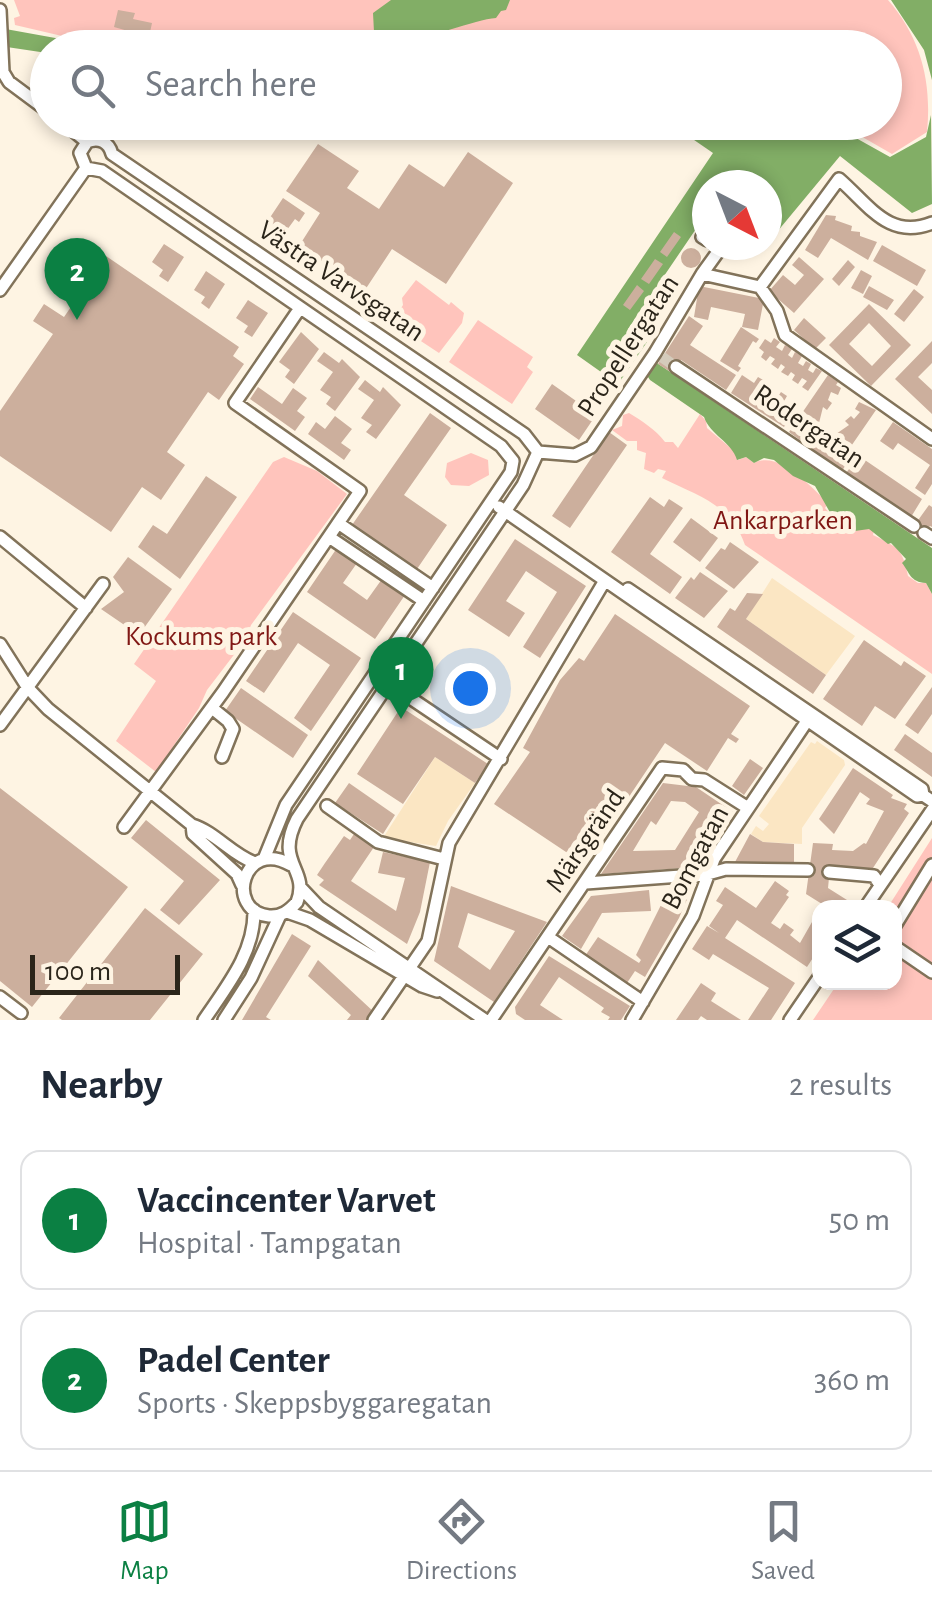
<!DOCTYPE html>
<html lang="en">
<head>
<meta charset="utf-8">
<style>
  :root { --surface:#fff; --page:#f2f2f3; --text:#1f2937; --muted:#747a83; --line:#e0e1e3; --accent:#0b8043 }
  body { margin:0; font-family:"Alegreya Sans",sans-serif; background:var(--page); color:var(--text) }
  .controls { position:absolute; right:30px; bottom:30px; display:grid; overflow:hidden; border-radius:20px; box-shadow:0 5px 15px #0003 }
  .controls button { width:90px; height:90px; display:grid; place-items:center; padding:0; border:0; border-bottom:2px solid var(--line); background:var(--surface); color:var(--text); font:50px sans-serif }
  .compass { position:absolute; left:692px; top:170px; width:90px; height:90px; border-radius:50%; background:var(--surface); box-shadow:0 5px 15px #0003; rotate:138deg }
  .scale { position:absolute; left:30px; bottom:25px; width:150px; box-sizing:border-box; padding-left:10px; border:5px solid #2b251a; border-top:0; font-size:28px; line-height:35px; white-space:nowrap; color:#2b251a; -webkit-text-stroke:8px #fef4e3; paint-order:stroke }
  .you { position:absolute; left:470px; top:688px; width:35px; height:35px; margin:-25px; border:8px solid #fff; border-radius:50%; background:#1a73e8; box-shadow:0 0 0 15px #1a73e833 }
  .badge { display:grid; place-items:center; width:65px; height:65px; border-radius:50%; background:var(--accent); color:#fff; font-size:32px; font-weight:700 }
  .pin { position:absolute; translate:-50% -82px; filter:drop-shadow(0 2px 5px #0008) }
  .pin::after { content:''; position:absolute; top:52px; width:35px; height:30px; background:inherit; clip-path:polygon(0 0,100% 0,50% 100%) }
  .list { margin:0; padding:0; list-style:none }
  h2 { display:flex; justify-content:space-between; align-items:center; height:130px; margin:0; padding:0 40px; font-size:42px }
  h2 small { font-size:32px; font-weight:400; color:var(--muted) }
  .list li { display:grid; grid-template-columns:65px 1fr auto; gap:30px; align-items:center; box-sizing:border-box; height:140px; margin:0 20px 20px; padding:0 20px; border:2px solid var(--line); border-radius:20px }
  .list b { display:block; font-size:38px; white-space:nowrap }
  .list p { margin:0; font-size:32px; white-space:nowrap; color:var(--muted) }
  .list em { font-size:32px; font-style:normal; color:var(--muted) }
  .icon { flex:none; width:55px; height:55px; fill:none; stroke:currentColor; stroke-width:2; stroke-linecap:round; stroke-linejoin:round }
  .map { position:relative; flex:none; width:932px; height:1020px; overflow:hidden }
  .search { position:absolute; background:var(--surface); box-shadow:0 5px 15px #0003; left:30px; right:30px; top:30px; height:110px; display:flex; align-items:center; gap:25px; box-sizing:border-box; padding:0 35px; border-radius:55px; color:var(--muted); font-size:38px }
  .sheet { height:450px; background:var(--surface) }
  nav { display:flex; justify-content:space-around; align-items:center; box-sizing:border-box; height:140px; border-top:2px solid var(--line); background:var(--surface); font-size:28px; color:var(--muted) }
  nav a { display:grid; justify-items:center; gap:5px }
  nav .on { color:var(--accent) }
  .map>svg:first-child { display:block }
</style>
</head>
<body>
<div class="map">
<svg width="932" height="1020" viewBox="0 0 932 1020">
  <rect width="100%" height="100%" fill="#fef4e3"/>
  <path fill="#fbe6c3" d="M772 578 855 636 826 675 746 619Z
    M817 741 844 760 845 765 802 828V844L763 842 751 834 756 826 763 831 769 824 759 816 811 742 815 744Z
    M435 757 475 783 448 821 436 846 383 838Z"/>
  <path fill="#ffc4bc" d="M14 0H888C921 38 932 82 927 132L892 154 838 123 884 122V48L684 47C652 16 552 39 510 48L147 47 96 38 97 43H92L15 25 14 18 20 16Z
    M416 280 449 305 451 302 464 313 462 323 439 353 392 322 403 305 402 298Z
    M478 320 533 357 527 367 533 372 512 404 449 362Z
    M629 413C642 421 655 429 665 442H673L678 448 700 414 706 421 707 428 733 450 738 460 746 457 754 463C779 450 811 487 828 503L825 508 839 524 842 522C853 533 859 525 874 530L873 535C899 548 902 548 908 576L918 583H926L932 594V674L745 545C731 504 698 496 662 478L666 471 658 469 654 473 644 469 646 453 637 450V441H627L612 430 622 426 623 415Z
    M471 453 488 460 489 475 469 486 451 485 445 477 447 463Z
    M284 457 317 471 347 494 251 625 246 639 207 690 199 708 156 772 116 741 156 681 134 664 273 462Z
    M932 838V1020H813L838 983 894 982V908L888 907Z"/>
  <path fill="#82ae66" d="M391 0H510L506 10 501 11 496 18C468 20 395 55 374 32L373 13Z
    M891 0H932V80L924 50Z
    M0 28 105 47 48 48 47 53 0 46Z
    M931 115 932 204 912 213 840 156 767 244V185H707V227L700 223 628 329 647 342 618 384 577 355 713 153 681 131 645 123H829L890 157 926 137Z
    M654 361 932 548V594L926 583C910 582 910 573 902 563L906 559 891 543 888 544 869 529 855 531 842 522 836 523 815 486 793 476 774 460 764 458 754 463 746 457 737 460C732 442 710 435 704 417L650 380 646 374Z"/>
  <path fill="#ccaf9d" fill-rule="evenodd" d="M118 10 135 13 133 19 152 23 149 37 114 27Z
    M318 144 359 171 347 188 379 209 409 164 444 187 468 152 513 183 446 284 392 249 365 290 299 246 320 213 286 191Z
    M283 198 305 213 299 222 295 219 284 234 267 222Z
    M826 215 836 216 835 220 852 226 851 231 860 232V236L877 242 868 260 831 238 818 258 805 250Z
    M674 232 681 237 667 257 660 252Z
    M164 244 184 257 168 282 159 276 163 270 152 262Z
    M882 245 926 270 917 286 873 261Z
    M681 258a10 10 0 1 1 20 0a10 10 0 1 1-20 0Z
    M106 256 239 347 233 356 244 364 219 400 208 392 167 452 185 465 161 500 142 487 111 532 0 456V411L53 334 33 321 44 304 64 317Z
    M799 257 824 279 794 313 769 291 783 275 795 285 804 275 792 265Z
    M655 259 663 264 649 284 641 279Z
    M848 260 855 267 839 286 832 279Z
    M861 270 872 276 863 294 851 288Z
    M206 271 225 284 209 309 201 303 205 297 194 290Z
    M637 285 644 291 630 310 623 305Z
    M699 286 764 299 758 330 742 327 745 314 711 307 708 320 694 317Z
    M869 286 894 300 887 310 863 297Z
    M914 289 924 297 904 322 894 314Z
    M248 300 268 313 252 337 244 332 248 326 236 318Z
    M869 304 911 345 871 386 829 345ZM869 323 891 346 872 366 849 344Z
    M689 316 703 326 690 345 736 375 726 390 681 360 672 373 658 364Z
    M804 318 826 338 815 349 794 330Z
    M741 327 759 339 756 343 753 341 738 366 741 368 738 372 720 361Z
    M301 332 319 349 294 384 285 377 290 370 279 362Z
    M774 338 780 342 776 347 782 351 785 345 792 349 788 355 792 358 795 352 802 356 798 363 803 366 806 361 811 364 808 370 813 373 816 368 822 371 808 391 802 387 807 381 802 378 798 384 792 380 795 375 791 372 788 376 781 372 785 367 781 364 778 369 771 364 775 359 770 356 766 361 761 357 764 352 759 348 765 339 771 343Z
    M932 341V363L918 377 932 390V414L895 379Z
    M324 352 339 363 342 359 360 377 335 411 326 404 331 397 320 390 333 372 317 361Z
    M742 375 754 383 758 377 765 381 761 388 777 398 781 392 787 396 783 403 794 411 784 427 731 393Z
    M828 375 838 382 836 385 841 388 838 395 831 392 828 400 832 403 827 410 823 407 819 423 812 422 810 429 815 428 821 434 818 436 824 440 826 436 833 439 831 443 834 445 840 437 836 434 849 425 845 421 851 416 854 419 860 412 855 409 859 402 876 410 845 455 850 458 842 471 789 432Z
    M365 380 380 392 383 387 401 405 376 439 366 432 372 425 361 418 374 400 358 389Z
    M552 384 596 415 579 440 535 409Z
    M258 387 282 404 293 388 307 398 297 411 305 417 295 431 250 399Z
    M430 413 451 428 404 495 447 525 417 569 352 525Z
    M335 416 352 429 341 443 351 450 344 460 308 434 316 422 325 429Z
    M893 422 932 449V484L925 495 915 488 930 465 898 443 893 450 880 441Z
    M609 432 627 445 570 528 552 516Z
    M859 456 922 499 911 517 846 473Z
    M206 476 237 497 180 579 138 547 153 525 167 534Z
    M650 497 664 507 669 499 683 508 650 554 682 577 670 594 611 552Z
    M929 505 932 507V527L930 526 921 537 911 530Z
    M691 518 718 538 700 562 673 542Z
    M515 539 586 586 540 658 523 647 557 592 551 588 526 571 506 601 525 613 509 637 468 610Z
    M730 542 759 562 734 589 705 568 721 548 725 550Z
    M337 548 357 563 343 583 367 600 382 579 405 595 375 639 307 592Z
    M128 557 172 589 139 635 101 609 124 592 113 577Z
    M700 572 728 591 704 618 675 598 691 577 694 580Z
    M747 593 763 594 746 619 826 675 813 694 717 627 730 608 735 611Z
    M293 612 361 658 311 731 294 718 330 665 298 643 264 693 246 681Z
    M615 614 750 706 731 734 739 739 736 743 728 738 707 771 665 743 584 864 494 804 530 752 523 748 560 680 579 658 584 661Z
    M864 640 901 666 904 661 926 676 895 719 875 706 862 726 823 699Z
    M932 687V714L918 734 905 725Z
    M241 688 308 735 293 758 225 711Z
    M401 707 488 764 475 783 435 757 403 804 357 774Z
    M905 734 932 753V777L894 750Z
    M750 759 763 768 744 795 732 786Z
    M853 768 893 795 891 798 907 804 904 809 909 813 871 871 830 868 828 888 847 900 843 905 847 908H820L822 904 806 894 813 843 833 844 832 850 853 851 864 843 866 844 884 811 866 804 870 799 860 792 834 834 819 819Z
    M349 783 395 815 383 834 335 803Z
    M663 783 696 787 733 812 696 867 601 874ZM671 801 685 802 699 812 675 850 633 851 651 821 656 825Z
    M0 788 128 887 32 1007 0 981Z
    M146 820 220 880 179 925 160 910 184 881 131 838Z
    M354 834 374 847 351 881 396 911 405 878 378 873 383 852 430 862 420 912 407 944 319 885 324 880 317 875 325 863 344 836 350 840Z
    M750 834 763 842 794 844V864L735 862Z
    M775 881 789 891 786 895 789 897 771 923 780 929 784 923 794 930 790 935 800 943 820 908V947L807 967 737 920 725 938 795 983 771 1020H748L769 988 713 954 709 960 692 949 707 926 719 933 709 926 723 905 716 901 725 887 756 908Z
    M451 886 547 922 494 1002 434 961ZM468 913 515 931 490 970 458 947Z
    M684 886 691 890 679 918 645 977 635 971 627 983 585 956 598 937 639 963 641 960 636 955 670 887Z
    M649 890 651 911 602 913 581 949 562 936 591 896Z
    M145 908 203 954 150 1020H62L59 1018Z
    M292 934 311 946 266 1017 271 1020H242Z
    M549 956 630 1006 621 1020H608L610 1017 601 1012 604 1008 559 977 540 1005 563 1020H525L516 1014 515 1007Z
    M318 960 375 1013 370 1020H347L351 1015 308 976Z
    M701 983 716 993 711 1001 741 1020H707L701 1016 698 1020H676Z"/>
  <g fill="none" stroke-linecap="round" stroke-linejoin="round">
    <path stroke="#d4cbbb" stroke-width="11" stroke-dasharray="11 5.5" stroke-linecap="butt" d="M662 357 676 367"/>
    <defs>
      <path id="minor" d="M0 10 3 72 9 82 48 111
        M63 122 87 142
        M87 142C99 137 109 142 112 154L524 434 538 452
        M86 168 102 171 501 446 513 461 511 472 286 805 264 859
        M86 168 80 153 87 142
        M702 237 707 240
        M715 245 720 249 702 274 760 287 839 179C870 206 889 240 932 223
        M760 287 777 311 785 335 932 439
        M0 290 86 168
        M676 367 914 526
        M538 452 575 455 591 447 655 353 702 274
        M499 507 917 796 923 795 932 801
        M338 523 433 588
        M924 533 932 538
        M0 537 86 608
        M329 537 424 601
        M628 589 922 789 923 795
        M0 644 28 688 48 709 192 825C215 832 232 855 255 863
        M388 683 501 759
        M212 708 228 721 233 729 222 757
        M0 725 103 584
        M327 806 378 842 444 859
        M192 825 193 834 237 874 242 885
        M124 827 223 692 360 491 235 403 300 308
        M291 865C243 837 224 911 269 916 281 917 289 911 297 902 310 868 274 864 297 819L523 485 538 452
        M829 872 874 876 880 885
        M586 883 708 874 726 869 808 870
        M301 888 319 907 485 1020
        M865 908 932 810
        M287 912 310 920 422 986 437 991
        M894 927 932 865
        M548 937 643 1002
        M894 946 932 972
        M0 997 21 1013
        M204 1020C227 986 255 952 254 910
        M224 1020 251 978 280 915
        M374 1020 428 941 449 843 604 582
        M491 1020 662 768 683 770 692 779 704 780 748 808
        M632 1020 693 916 714 859 807 721
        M790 1020 820 976"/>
    </defs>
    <use href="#minor" stroke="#82735a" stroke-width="16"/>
    <use href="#minor" stroke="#fff" stroke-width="11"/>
  </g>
  <g text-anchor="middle" stroke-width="10" stroke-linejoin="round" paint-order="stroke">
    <g font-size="28" fill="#2b251a" stroke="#fef4e3">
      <text transform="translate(342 280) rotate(34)" y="10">Västra Varvsgatan</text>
      <text transform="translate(627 345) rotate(-57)" y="10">Propellergatan</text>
      <text transform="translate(810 425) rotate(34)" y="10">Rodergatan</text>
      <text transform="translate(584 840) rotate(-56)" y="10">Märsgränd</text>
      <text transform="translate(694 857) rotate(-62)" y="10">Bomgatan</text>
    </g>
    <g font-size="28" fill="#801714" stroke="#fef4e3">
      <text x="783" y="529">Ankarparken</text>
      <text x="201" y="645">Kockums park</text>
    </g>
  </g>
</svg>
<div class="controls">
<button><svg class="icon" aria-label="layers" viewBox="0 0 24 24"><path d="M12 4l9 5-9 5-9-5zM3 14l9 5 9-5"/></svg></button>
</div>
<svg class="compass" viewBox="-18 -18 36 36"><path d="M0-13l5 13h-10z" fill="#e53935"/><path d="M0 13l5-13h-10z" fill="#747a83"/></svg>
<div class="scale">100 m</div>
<div class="you"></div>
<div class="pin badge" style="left:401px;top:719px">1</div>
<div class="pin badge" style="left:77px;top:320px">2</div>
<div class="search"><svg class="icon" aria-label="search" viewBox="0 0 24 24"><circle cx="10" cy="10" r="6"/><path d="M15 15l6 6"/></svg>Search here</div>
</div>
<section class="sheet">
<h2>Nearby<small>2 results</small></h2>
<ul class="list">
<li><span class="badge">1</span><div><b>Vaccincenter Varvet</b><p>Hospital · Tampgatan</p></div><em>50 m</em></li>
<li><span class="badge">2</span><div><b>Padel Center</b><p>Sports · Skeppsbyggaregatan</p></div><em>360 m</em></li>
</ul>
</section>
<nav>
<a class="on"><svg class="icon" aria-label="map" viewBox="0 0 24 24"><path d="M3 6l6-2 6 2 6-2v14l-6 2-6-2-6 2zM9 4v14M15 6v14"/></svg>Map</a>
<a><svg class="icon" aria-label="directions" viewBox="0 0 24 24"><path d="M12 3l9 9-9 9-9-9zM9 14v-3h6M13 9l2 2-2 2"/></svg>Directions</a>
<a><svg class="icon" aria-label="saved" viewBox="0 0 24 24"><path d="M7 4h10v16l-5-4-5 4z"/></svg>Saved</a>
</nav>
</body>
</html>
